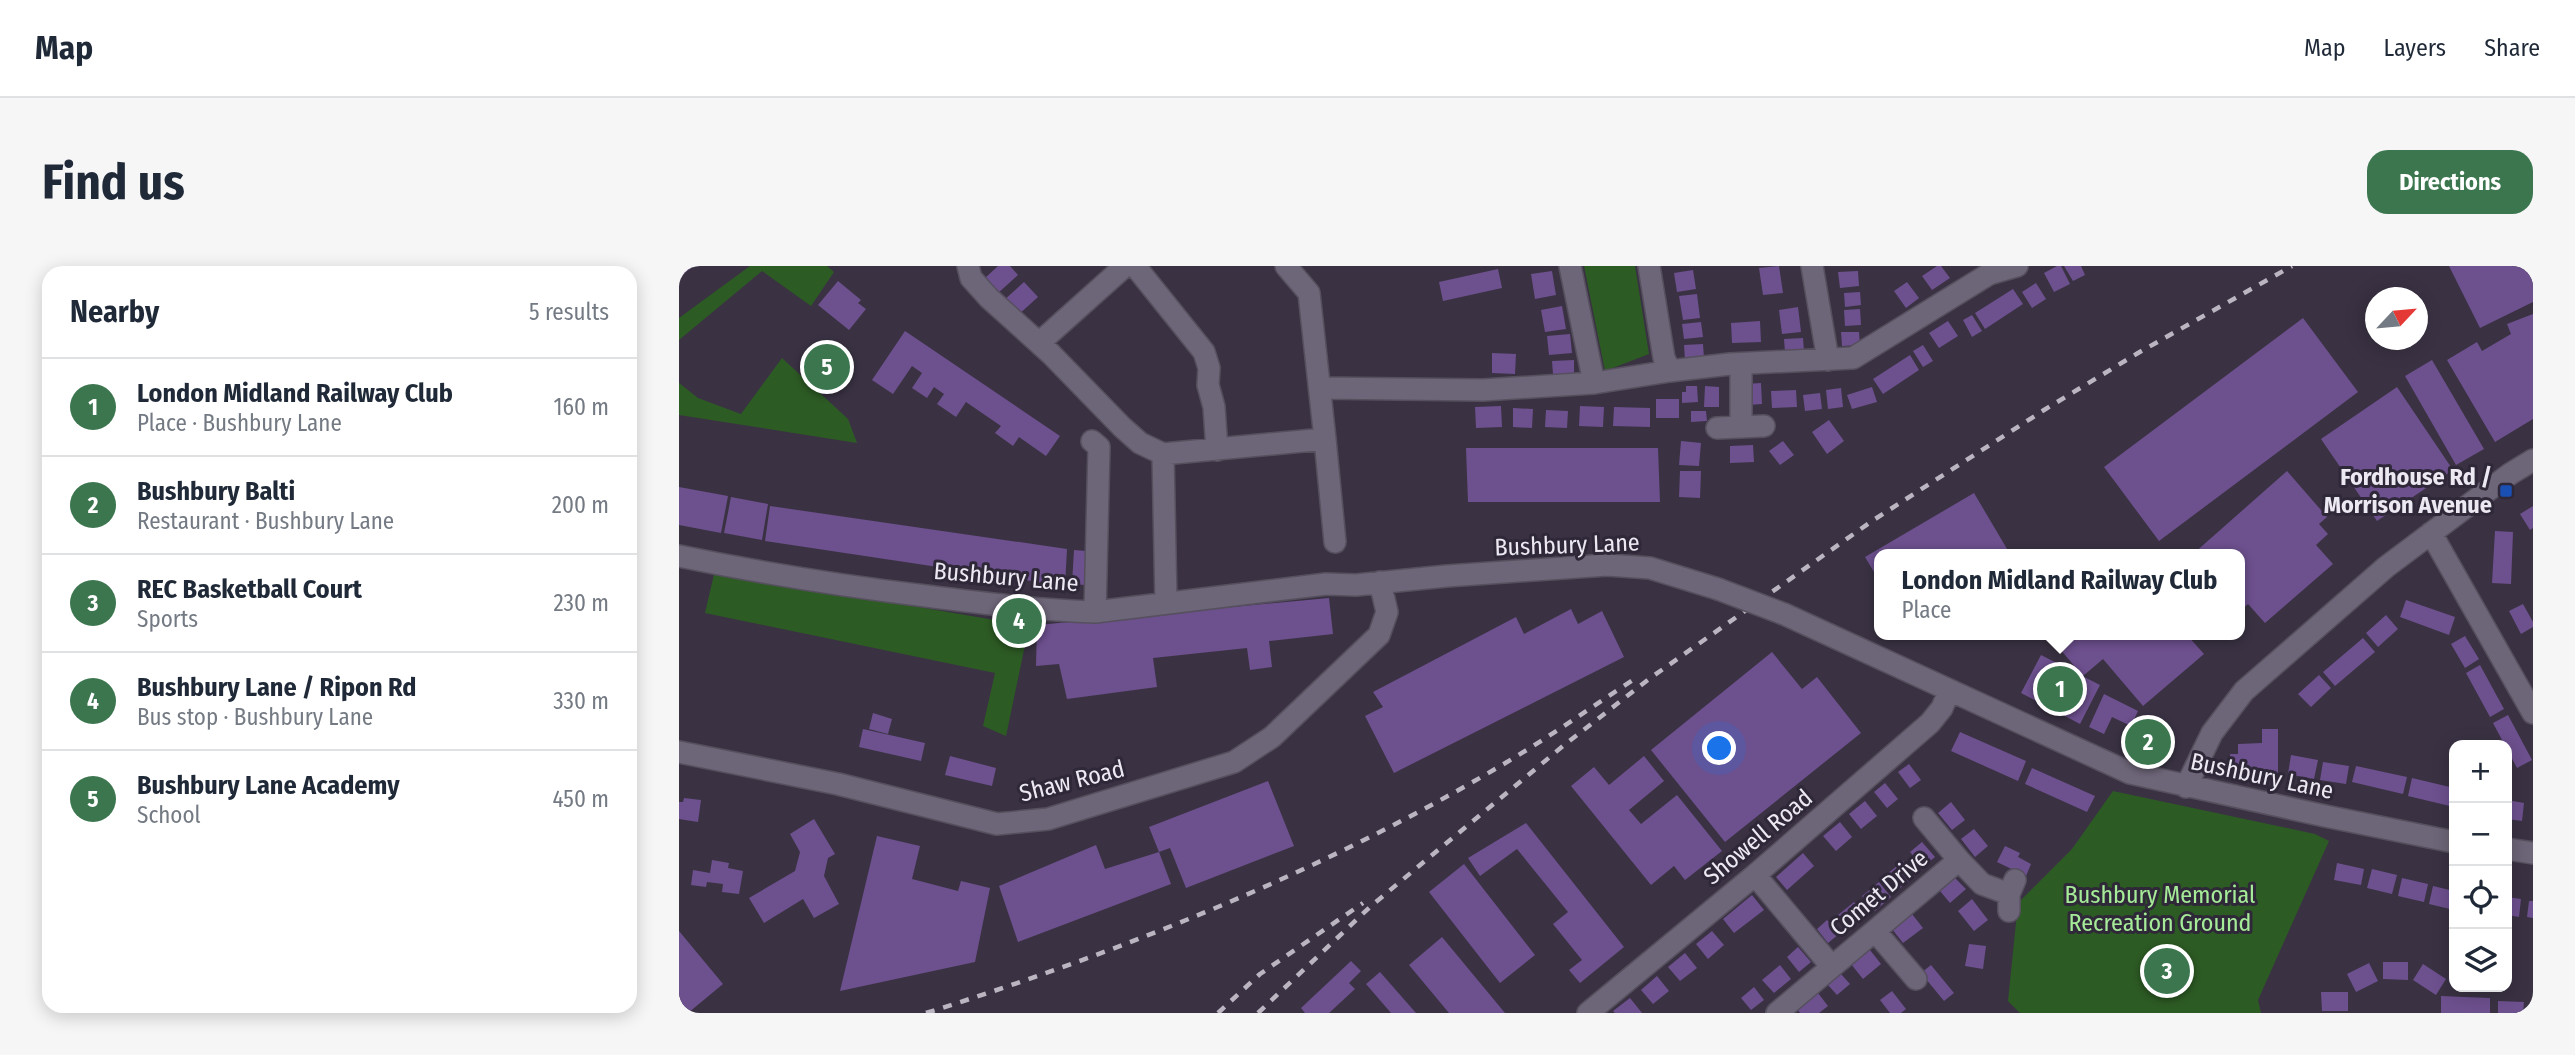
<!DOCTYPE html>
<html lang="en">
<head>
<meta charset="utf-8">
<style>
  :root { --surface:#fff; --page:#f6f6f7; --text:#1f2937; --muted:#747a83; --line:#e0e1e3; --accent:#3b764f }
  body { margin:0; font-family:"Fira Sans Condensed",sans-serif; background:var(--page); color:var(--text) }
  .controls { position:absolute; right:21px; bottom:21px; display:grid; overflow:hidden; border-radius:14px; box-shadow:0 4px 18px #0003 }
  .controls button { width:63px; height:63px; display:grid; place-items:center; padding:0; border:0; border-bottom:2px solid var(--line); background:var(--surface); color:var(--text); font:35px sans-serif }
  .compass { position:absolute; left:1686px; top:21px; width:63px; height:63px; border-radius:50%; background:var(--surface); box-shadow:0 4px 18px #0003; rotate:64deg }
  .you { position:absolute; left:1041px; top:483px; width:24px; height:24px; margin:-18px; border:5px solid #fff; border-radius:50%; background:#1a73e8; box-shadow:0 0 0 10px #1a73e833 }
  .badge { display:grid; place-items:center; width:46px; height:46px; border-radius:50%; background:var(--accent); color:#fff; font-size:23px; font-weight:700 }
  .pin { position:absolute; translate:-50% -50%; border:4px solid #fff; box-shadow:0 2px 7px #0006 }
  .popup { position:absolute; left:1195px; top:283px; width:371px; height:91px; box-sizing:border-box; display:grid; place-content:center; border-radius:14px; background:var(--surface); filter:drop-shadow(0 2px 5px #0005); font-size:23px; white-space:nowrap; color:var(--muted) }
  .popup b { font-size:26px; color:var(--text) }
  .popup::after { content:''; position:absolute; left:50%; top:100%; margin-left:-14px; border:14px solid transparent; border-top-color:var(--surface) }
  .list { margin:0; padding:0; list-style:none }
  h2 { display:flex; justify-content:space-between; align-items:center; height:91px; margin:0; padding:0 28px; font-size:30px }
  h2 small { font-size:23px; font-weight:400; color:var(--muted) }
  .list li { display:grid; grid-template-columns:46px 1fr auto; gap:21px; align-items:center; box-sizing:border-box; height:98px; padding:0 28px; border-top:2px solid var(--line) }
  .list b { display:block; font-size:26px; white-space:nowrap }
  .list p { margin:0; font-size:23px; white-space:nowrap; color:var(--muted) }
  .list em { font-size:23px; font-style:normal; color:var(--muted) }
  .icon { flex:none; width:38px; height:38px; fill:none; stroke:currentColor; stroke-width:2; stroke-linecap:round; stroke-linejoin:round }
  .map { position:relative; flex:none; width:1854px; height:747px; overflow:hidden; border-radius:21px }
  header { display:flex; align-items:center; gap:42px; box-sizing:border-box; height:98px; padding:0 35px; background:var(--surface); border-bottom:2px solid var(--line) }
  header strong { font-size:33px }
  nav { display:flex; gap:38px; margin-inline-start:auto; font-size:24px }
  .intro { display:flex; align-items:center; justify-content:space-between; box-sizing:border-box; height:168px; padding:0 42px }
  h1 { margin:0; font-size:49px }
  .button { padding:18px 32px; border-radius:21px; background:var(--accent); color:#fff; font-size:24px; font-weight:700 }
  main { display:flex; gap:42px; padding:0 42px }
  aside { flex:1; background:var(--surface); border-radius:21px; box-shadow:0 4px 18px #0003 }
  .map>svg:first-child { display:block }
</style>
</head>
<body>
<header>
<strong>Map</strong>
<nav><a>Map</a><a>Layers</a><a>Share</a></nav>
</header>
<div class="intro"><h1>Find us</h1><a class="button">Directions</a></div>
<main>
<aside>
<h2>Nearby<small>5 results</small></h2>
<ul class="list">
<li><span class="badge">1</span><div><b>London Midland Railway Club</b><p>Place · Bushbury Lane</p></div><em>160 m</em></li>
<li><span class="badge">2</span><div><b>Bushbury Balti</b><p>Restaurant · Bushbury Lane</p></div><em>200 m</em></li>
<li><span class="badge">3</span><div><b>REC Basketball Court</b><p>Sports</p></div><em>230 m</em></li>
<li><span class="badge">4</span><div><b>Bushbury Lane / Ripon Rd</b><p>Bus stop · Bushbury Lane</p></div><em>330 m</em></li>
<li><span class="badge">5</span><div><b>Bushbury Lane Academy</b><p>School</p></div><em>450 m</em></li>
</ul>
</aside>
<div class="map">
<svg width="1854" height="747" viewBox="0 0 1854 747">
  <rect width="100%" height="100%" fill="#3a3243"/>
  <path fill="#2d5b24" d="M71 0H148L155 6 132 40 83 5 0 74V52Z
    M905 0H956L970 88 926 105Z
    M103 92 169 153 178 177 0 149V117L19 132 62 148Z
    M36 304 82 314 350 360 327 470 304 460 316 407 26 347Z
    M1434 525 1636 568 1650 575 1579 734 1582 747H1341L1329 735 1339 637 1393 583Z"/>
  <path fill="#6d508e" d="M0 0H15L0 11Z
    M319 0H331L339 9 318 28 305 13Z
    M1100 0 1104 27 1084 29 1080 2Z
    M1258 0H1262L1271 12 1253 24 1243 10Z
    M1378 0H1382L1391 18 1375 26 1365 7Z
    M1385 0H1402L1406 9 1394 15Z
    M1770 0H1854V36L1801 62Z
    M819 3 823 22 764 35 760 16Z
    M1014 4 1017 23 998 26 995 7Z
    M873 5 877 29 856 33 852 8Z
    M1179 5 1180 20 1161 22 1159 6Z
    M159 15 182 34 179 37 187 43 170 64 139 39Z
    M345 16 359 31 338 50 324 35Z
    M1228 16 1240 32 1227 42 1215 25Z
    M1357 17 1367 33 1353 42 1343 26Z
    M1334 23 1344 38 1306 63 1296 47Z
    M1181 26 1182 39 1166 41 1165 27Z
    M1018 28 1021 52 1004 54 1000 30Z
    M883 40 887 63 866 66 862 44Z
    M1119 41 1122 66 1103 68 1100 44Z
    M1181 43 1182 59 1166 60 1165 44Z
    M1854 48V153L1816 176 1768 94 1798 76 1803 85 1832 68 1828 58Z
    M1293 49 1303 65 1293 71 1284 54Z
    M1624 52 1679 126 1480 275 1425 201Z
    M1081 55 1082 76 1053 77 1052 57Z
    M1269 55 1279 70 1260 82 1250 67Z
    M1022 56 1024 71 1005 73 1003 58Z
    M226 65 381 170 367 190 340 171 334 180 316 167 322 160 287 136 277 151 258 138 265 128 255 121 248 132 233 122 243 107 233 100 214 128 193 114Z
    M1162 66H1180L1181 79 1163 80Z
    M891 68 893 87 870 89 868 70Z
    M1124 72 1125 85 1106 86 1105 73Z
    M1024 78 1025 92 1006 94 1005 79Z
    M1244 79 1254 95 1244 101 1234 85Z
    M813 87 837 88 836 108 813 107Z
    M1231 89 1240 104 1204 128 1194 113Z
    M895 94V108H874L873 95Z
    M1753 94 1805 183 1777 199 1726 110Z
    M1082 117 1083 138 1068 139 1067 118Z
    M1007 120H1018L1019 136 1003 137V126H1007Z
    M1026 120 1040 121V141H1025Z
    M1193 121 1198 136 1173 143 1168 129Z
    M1718 121 1774 204 1698 255 1642 173Z
    M1162 122 1164 141 1149 143 1147 124Z
    M1117 124 1118 141 1093 142 1092 125Z
    M1141 127 1143 143 1126 145 1124 129Z
    M977 133H1000V152H977Z
    M822 140 823 161 797 162 796 141Z
    M901 140 925 141 924 161 900 160Z
    M935 141 971 142V161L934 160Z
    M834 142 854 143 853 162 834 161Z
    M867 144 889 145 888 162 866 161Z
    M1012 145H1027L1028 155 1012 156Z
    M1150 154 1165 175 1148 188 1133 166Z
    M1002 175 1022 177 1020 200 1000 199Z
    M1104 175 1115 189 1101 199 1090 185Z
    M1074 179 1075 196 1051 197V180Z
    M787 182H979L981 236H789Z
    M1001 205H1022L1021 232 1000 231Z
    M1608 205 1648 251 1640 258 1649 268 1637 279 1654 298 1586 357 1569 338 1561 345V288H1514Z
    M0 221 49 230 42 267 0 259Z
    M1295 227 1331 288H1201V316L1186 291Z
    M52 231 89 238 83 274 45 267Z
    M91 240 388 283 386 320 86 275Z
    M1854 240V262L1851 264 1841 248Z
    M1816 265 1834 266 1832 318 1813 317Z
    M395 284 407 285 406 319 393 318Z
    M650 332 654 368 590 375 593 401 571 404 568 382 474 392 478 421 388 433 380 398 357 400 358 359Z
    M1727 334 1776 351 1770 369 1721 351Z
    M1844 338 1854 356V361L1842 368 1830 345Z
    M892 343 899 358 923 345 945 391 715 507 686 450 704 441 694 426 837 351 845 368Z
    M1707 349 1719 363 1699 381 1687 367Z
    M1396 369H1508L1525 388 1464 440 1424 393 1404 410 1380 382Z
    M1786 370 1800 393 1786 402 1772 378Z
    M1684 372 1696 386 1656 420 1644 406Z
    M1093 386 1123 423 1138 411 1182 467 1046 576 972 484Z
    M1362 389 1421 419 1401 458 1342 427Z
    M1801 399 1825 443 1811 451 1787 407Z
    M1640 409 1652 422 1632 441 1619 428Z
    M1425 428 1459 445 1452 460 1433 451 1425 468 1410 461Z
    M194 447 213 453 209 468 190 463Z
    M1829 449 1853 494 1838 502 1814 457Z
    M1460 460 1487 471 1478 493 1451 481Z
    M184 463 246 477 242 495 180 481Z
    M1583 463H1599V507H1552L1551 488H1559V478L1583 477Z
    M1281 466 1347 495 1339 515 1272 485Z
    M1612 489 1639 494 1635 513 1609 508Z
    M271 490 317 502 313 520 266 509Z
    M965 490 985 515 950 544 962 558 998 529 1043 585 1006 614 995 600 972 619 892 520 915 501 930 519Z
    M1644 496 1670 500 1667 518 1641 514Z
    M1230 498 1242 514 1231 522 1219 506Z
    M1677 500 1728 511 1724 528 1673 516Z
    M1353 502 1416 530 1408 546 1346 518Z
    M1733 512 1775 522V541L1729 530Z
    M589 515 615 580 507 622 491 582 480 586 492 618 339 676 320 620 417 579 426 603 480 586 470 561Z
    M1206 517 1219 533 1208 542 1195 526Z
    M5 532 22 534 19 556 0 553V536H4Z
    M1828 534 1845 537 1843 555 1828 553Z
    M1186 535 1198 550 1182 563 1170 548Z
    M1272 536 1286 554 1273 564 1259 547Z
    M135 553 156 588 149 592 145 610 160 638 135 652 124 633 85 657 70 632 116 605 121 586 111 568Z
    M1161 556 1173 571 1157 585 1144 570Z
    M847 557 945 681 901 717 890 704 903 694 874 658 889 646 838 583 801 610 789 592Z
    M1295 563 1309 580 1296 591 1282 573Z
    M198 570 241 580 233 613 279 625 282 615 311 622 296 696 161 725Z
    M1243 576 1256 591 1244 601 1231 586Z
    M1326 580 1341 587 1339 591 1352 598 1347 610 1318 596Z
    M1124 587 1135 600 1108 624 1097 611Z
    M33 594 50 597 49 602 64 605 60 628 43 626 44 618 28 616 27 621 12 619 14 604 31 607Z
    M1224 595 1236 609 1220 623 1208 608Z
    M1658 597 1685 603 1682 619 1655 614Z
    M785 598 856 689 821 717 750 626Z
    M1693 603 1718 609 1713 628 1688 622Z
    M1276 612 1287 623 1271 637 1261 625Z
    M1723 612 1749 618 1745 636 1719 630Z
    M1200 616 1212 631 1196 645 1183 630Z
    M1754 620 1775 625V644L1750 638Z
    M1073 629 1085 644 1055 667 1044 653Z
    M1828 631 1842 633 1840 651 1828 649Z
    M1293 633 1309 654 1295 665 1279 645Z
    M1850 635H1854V652L1848 651Z
    M1175 636 1187 650 1171 664 1159 649Z
    M1233 648 1244 662 1224 677 1213 663Z
    M1148 654 1160 668 1149 677 1138 663Z
    M0 665 44 718 9 747H0Z
    M1033 665 1045 679 1029 693 1017 678Z
    M763 671 826 747H770L730 699Z
    M1290 678 1307 680 1304 703 1286 700Z
    M1119 681 1132 696 1120 706 1108 691Z
    M1191 684 1202 698 1184 713 1172 698Z
    M1006 687 1018 702 1001 715 989 701Z
    M672 695 682 705 670 717 676 723 650 747H626L622 742Z
    M1704 696H1729V714L1704 713Z
    M1690 697 1699 715 1677 726 1668 708Z
    M1744 698 1767 713 1757 729 1734 714Z
    M1101 699 1112 713 1095 727 1083 714Z
    M1252 699 1275 727 1265 735 1242 707Z
    M701 706 737 747H712L687 718Z
    M1162 708 1171 718 1158 729 1149 719Z
    M978 710 990 725 974 738 962 724Z
    M1075 721 1085 734 1072 744 1062 732Z
    M1213 725 1227 743 1222 747H1211L1201 734Z
    M1642 726H1669V745H1643Z
    M1139 727 1149 740 1140 747H1121L1118 743Z
    M1762 730 1811 732V747H1762Z
    M951 732 963 747H936L934 745Z
    M1819 735 1845 736 1844 747H1819Z"/>
  <g fill="none" stroke-linecap="round" stroke-linejoin="round">
    <defs>
      <path id="minor" d="M289 0 292 12 310 32 372 88 443 161 461 177 484 188 646 173 630 27 607 0
        M456 0 525 86 530 102 529 119 535 141 538 184
        M891 0 915 117 991 105
        M970 0 985 92 991 105 1051 98 1174 92 1310 8 1338 0
        M1133 0 1149 94
        M360 77 446 0
        M641 122 804 124 915 117
        M1062 161V98
        M1038 162 1085 160
        M646 173 656 276
        M413 175 420 181 416 346
        M484 188 487 337
        M1752 267 1854 447
        M0 290C82 307 164 320 247 330 303 337 359 344 416 346L647 318 677 319 768 310 928 299 971 302 1039 323
        M1105 348 1451 507 1646 550 1775 576
        M0 486 159 518 318 558 369 553 555 496 593 471 700 369 708 346 701 316
        M1507 521 1533 467 1565 425 1707 301 1831 208 1854 194
        M1828 583 1854 587
        M1280 594 1303 618 1330 628
        M1076 609 1153 701
        M1330 645V628L1336 614
        M1196 665 1237 713
        M909 747 1076 609 1251 457 1263 442 1270 425
        M1098 747 1280 594 1245 552"/>
    </defs>
    <use href="#minor" stroke="#56505e" stroke-width="24"/>
    <use href="#minor" stroke="#6d6578" stroke-width="21"/>
    <path stroke="#bab5c1" stroke-width="4.5" stroke-dasharray="9 9" stroke-linecap="butt" d="M247 747C450 683 650 603 833 493 875 468 915 439 957 412
      M539 747 581 708 684 637
      M579 747 692 640 884 480 970 413 1193 255 1365 144 1459 87 1613 0"/>
    <defs>
      <path id="minor-bridge" d="M1039 323 1105 348"/>
    </defs>
    <use href="#minor-bridge" stroke="#56505e" stroke-width="24" stroke-linecap="butt"/>
    <use href="#minor-bridge" stroke="#6d6578" stroke-width="21"/>
  </g>
  <rect fill="#1a4fb4" stroke="#2f2839" stroke-width="2.5" x="1820" y="218" width="14" height="14" rx="3.5"/>
  <g text-anchor="middle" stroke-width="6" stroke-linejoin="round" paint-order="stroke">
    <g font-size="24" font-weight="bold" fill="#ede9f3" stroke="#2f2839" text-anchor="end">
      <text x="1813" y="219">Fordhouse Rd /<tspan x="1813" dy="28">Morrison Avenue</tspan></text>
    </g>
    <g font-size="24" fill="#ede9f3" stroke="#2f2839">
      <text transform="translate(888 279) rotate(-2)" y="8">Bushbury Lane</text>
      <text transform="translate(327 311) rotate(5)" y="8">Bushbury Lane</text>
      <text transform="translate(1583 510) rotate(12)" y="8">Bushbury Lane</text>
      <text transform="translate(393 515) rotate(-14)" y="8">Shaw Road</text>
      <text transform="translate(1079 571) rotate(-40)" y="8">Showell Road</text>
      <text transform="translate(1200 627) rotate(-40)" y="8">Comet Drive</text>
    </g>
    <g font-size="24" fill="#a5eb98" stroke="#2f2839">
      <text x="1481" y="637">Bushbury Memorial<tspan x="1481" dy="28">Recreation Ground</tspan></text>
    </g>
  </g>
</svg>
<div class="controls">
<button>+</button>
<button>−</button>
<button><svg class="icon" aria-label="locate" viewBox="0 0 24 24"><circle cx="12" cy="12" r="6"/><path d="M12 2v4M12 18v4M2 12h4M18 12h4"/></svg></button>
<button><svg class="icon" aria-label="layers" viewBox="0 0 24 24"><path d="M12 4l9 5-9 5-9-5zM3 14l9 5 9-5"/></svg></button>
</div>
<svg class="compass" viewBox="-18 -18 36 36"><path d="M0-13l5 13h-10z" fill="#e53935"/><path d="M0 13l5-13h-10z" fill="#747a83"/></svg>
<div class="you"></div>
<div class="pin badge" style="left:1381px;top:423px">1</div>
<div class="popup"><b>London Midland Railway Club</b>Place</div>
<div class="pin badge" style="left:1469px;top:476px">2</div>
<div class="pin badge" style="left:1488px;top:705px">3</div>
<div class="pin badge" style="left:340px;top:355px">4</div>
<div class="pin badge" style="left:148px;top:101px">5</div>
</div>
</main>
</body>
</html>
